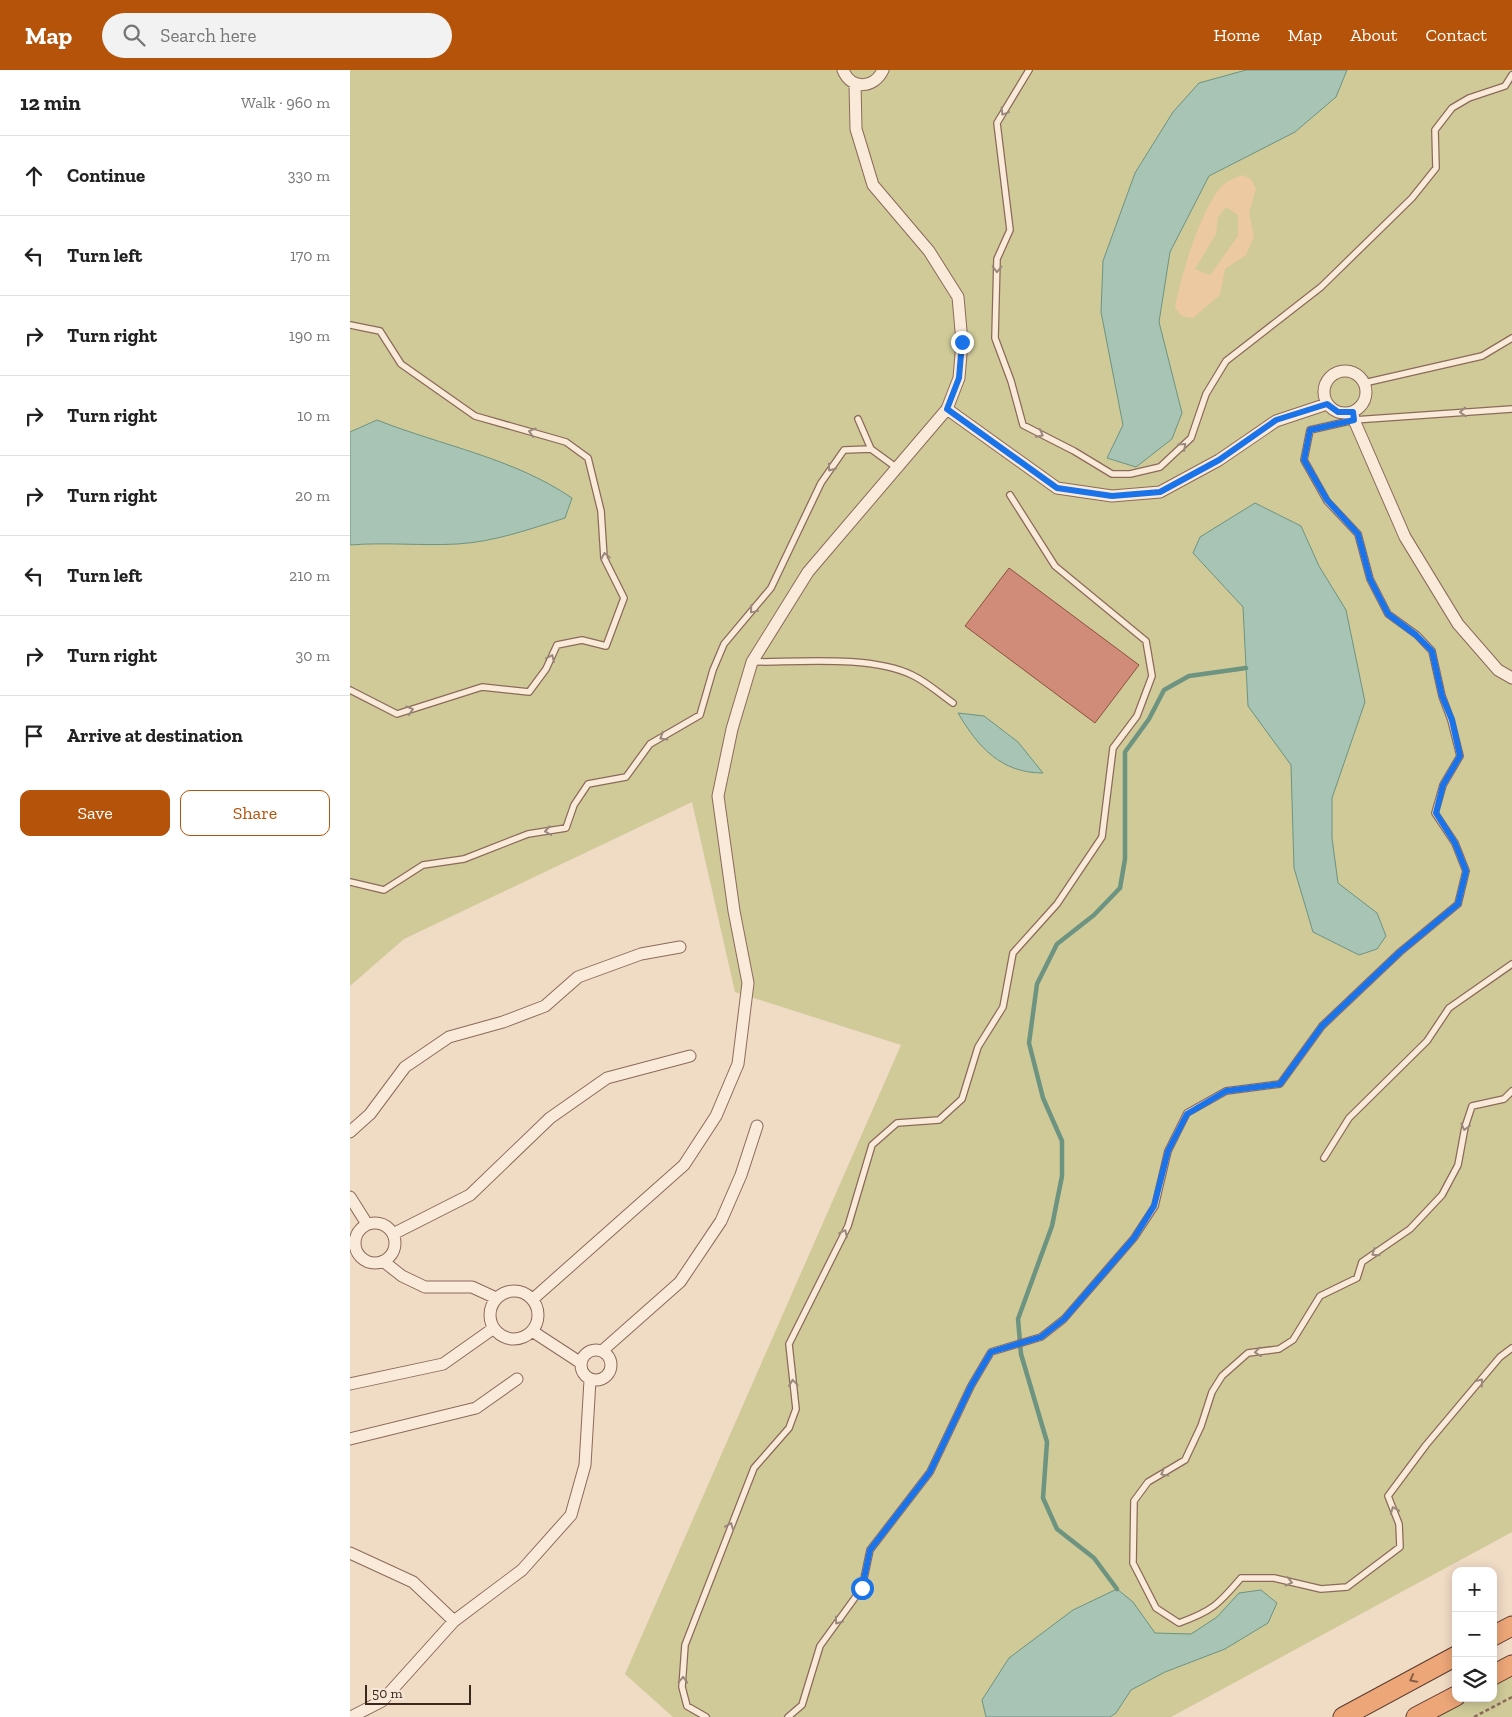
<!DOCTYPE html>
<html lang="en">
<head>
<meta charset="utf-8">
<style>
  :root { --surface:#fff; --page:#f2f2f2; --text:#222; --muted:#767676; --line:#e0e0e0; --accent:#b45309 }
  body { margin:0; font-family:"Zilla Slab",serif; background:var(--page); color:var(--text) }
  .controls { position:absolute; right:15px; bottom:15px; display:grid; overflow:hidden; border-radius:10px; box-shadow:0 2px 12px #0003 }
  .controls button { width:45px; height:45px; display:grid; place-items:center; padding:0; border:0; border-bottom:1px solid var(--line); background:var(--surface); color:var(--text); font:25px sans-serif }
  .scale { position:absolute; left:15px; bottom:12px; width:106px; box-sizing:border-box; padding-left:5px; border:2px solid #3c271f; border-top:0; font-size:14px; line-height:18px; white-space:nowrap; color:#3c271f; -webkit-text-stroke:4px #f7e6d5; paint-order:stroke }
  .stop { position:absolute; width:15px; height:15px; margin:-11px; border:4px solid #1a73e8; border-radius:50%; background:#fff }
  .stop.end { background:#1a73e8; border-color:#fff; box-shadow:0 1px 5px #0008 }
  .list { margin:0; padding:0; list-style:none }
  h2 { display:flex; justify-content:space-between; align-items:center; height:65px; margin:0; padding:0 20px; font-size:21px }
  h2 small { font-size:16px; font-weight:400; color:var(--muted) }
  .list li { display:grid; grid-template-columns:32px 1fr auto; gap:15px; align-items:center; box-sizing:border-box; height:80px; padding:0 20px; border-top:1px solid var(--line) }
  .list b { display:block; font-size:19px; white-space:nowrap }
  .list em { font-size:16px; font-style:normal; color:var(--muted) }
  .actions { display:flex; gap:10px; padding:15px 20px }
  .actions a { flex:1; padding:11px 0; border:1px solid var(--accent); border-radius:10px; text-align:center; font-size:18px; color:var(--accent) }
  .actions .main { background:var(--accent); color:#fff }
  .icon { flex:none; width:28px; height:28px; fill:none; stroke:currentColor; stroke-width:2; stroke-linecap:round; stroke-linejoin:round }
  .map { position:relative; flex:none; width:1162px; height:1647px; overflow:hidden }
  header { display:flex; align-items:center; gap:30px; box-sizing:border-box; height:70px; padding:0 25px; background:var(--accent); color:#fff }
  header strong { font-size:24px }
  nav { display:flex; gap:28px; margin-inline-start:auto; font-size:18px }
  .search { width:350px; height:45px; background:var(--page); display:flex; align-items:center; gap:12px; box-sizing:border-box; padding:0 18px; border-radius:28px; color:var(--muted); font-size:19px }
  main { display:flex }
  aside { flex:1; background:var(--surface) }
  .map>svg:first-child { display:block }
</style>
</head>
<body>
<header>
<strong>Map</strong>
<div class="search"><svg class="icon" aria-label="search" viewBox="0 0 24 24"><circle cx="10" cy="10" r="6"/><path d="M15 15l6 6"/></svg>Search here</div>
<nav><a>Home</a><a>Map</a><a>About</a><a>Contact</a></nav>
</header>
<main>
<aside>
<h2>12 min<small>Walk · 960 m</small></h2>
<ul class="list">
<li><svg class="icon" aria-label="ahead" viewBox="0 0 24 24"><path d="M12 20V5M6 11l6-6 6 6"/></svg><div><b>Continue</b></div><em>330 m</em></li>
<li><svg class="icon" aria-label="left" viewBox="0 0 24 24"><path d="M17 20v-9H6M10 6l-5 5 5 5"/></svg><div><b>Turn left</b></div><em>170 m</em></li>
<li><svg class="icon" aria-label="right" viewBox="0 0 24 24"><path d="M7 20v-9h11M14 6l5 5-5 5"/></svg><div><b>Turn right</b></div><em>190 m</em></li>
<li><svg class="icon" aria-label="right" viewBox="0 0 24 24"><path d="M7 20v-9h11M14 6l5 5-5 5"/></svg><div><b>Turn right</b></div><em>10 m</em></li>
<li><svg class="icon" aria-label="right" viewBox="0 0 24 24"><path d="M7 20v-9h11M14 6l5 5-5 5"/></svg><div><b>Turn right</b></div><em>20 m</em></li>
<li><svg class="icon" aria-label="left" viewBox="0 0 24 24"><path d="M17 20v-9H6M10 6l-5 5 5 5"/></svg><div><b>Turn left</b></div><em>210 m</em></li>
<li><svg class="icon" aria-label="right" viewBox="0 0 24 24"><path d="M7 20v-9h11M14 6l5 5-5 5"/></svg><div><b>Turn right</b></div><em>30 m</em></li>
<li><svg class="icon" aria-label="arrive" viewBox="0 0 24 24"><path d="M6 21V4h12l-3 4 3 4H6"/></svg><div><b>Arrive at destination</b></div></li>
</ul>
<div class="actions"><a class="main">Save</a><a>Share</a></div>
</aside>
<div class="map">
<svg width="1162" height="1647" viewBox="0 0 1162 1647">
  <rect width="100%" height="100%" fill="#f0dbc5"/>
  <path fill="#cfca98" d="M0 0H1162V1462L821 1647H323L275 1604 551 975 385 922 342 732 54 869 0 916Z
    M1162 1604V1647H1084L1118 1628H1143V1615Z"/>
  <path fill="#edc9a1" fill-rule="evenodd" d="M892 105 901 109 906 119 899 142 904 167 896 185 875 199 870 225 843 248 832 246 825 238C831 205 850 141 872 116 877 111 886 108 892 105ZM876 137 888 145V166L860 205 845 199 866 164 868 147Z"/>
  <path fill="#a7c4b5" stroke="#6d9381" d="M896 0H997L986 27 945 62 859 106 820 182 809 252 832 343 822 369 786 397 757 388 773 355 751 242 753 191 785 103 823 42 849 13Z
    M27 350C93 376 163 388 222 428L215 448C180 459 144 472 107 474 71 476 36 472 0 475V362Z
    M905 433 951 456 969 496 996 540 1015 632 982 728V768L988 813 1027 843 1036 866 1027 879 1009 885 963 862 944 798 941 695 898 636 893 537 843 483 850 467Z
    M608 643 634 646 668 672 693 703C651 703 628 677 608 643Z
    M767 1519 783 1532 805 1563 841 1564 867 1547 889 1523 911 1520 927 1533 918 1553 875 1579 815 1602 781 1620 766 1643 760 1647H636L632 1630 659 1588 723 1540Z"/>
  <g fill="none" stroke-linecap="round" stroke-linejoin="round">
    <path stroke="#6d9381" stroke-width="4.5" d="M767 1519 744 1488 707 1459 693 1428 697 1372 671 1284 668 1249 702 1156 712 1106V1071L693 1028 679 973 687 914 707 874 744 845 770 818 775 789V682L799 649 814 620 839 606 896 598"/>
  </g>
  <path fill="#d08c79" stroke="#8d4e3f" d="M659 498 789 595 745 653 615 556Z"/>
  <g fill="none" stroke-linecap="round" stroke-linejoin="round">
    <defs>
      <path id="service" d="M679 0 647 53 660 160 647 189 645 268 661 311 673 355 724 381 762 404H780L810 397 841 368 856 324 876 291 971 217 1062 128 1086 98 1085 60 1102 38 1119 28 1155 16 1162 5
        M0 255 30 261 51 294 125 346 216 372 238 388 251 441 254 488 274 528 256 576 232 570 207 575 196 599 179 622 132 617 47 644 0 620
        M1014 313 1132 286 1162 268
        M508 349 521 379 547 398
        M402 592C448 592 521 585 562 605 577 612 590 624 603 633
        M0 812 34 820 73 795 114 789 178 764 216 758 224 735 238 714 276 707 300 674 350 645 363 600 374 574 421 518 471 413 494 380 521 379
        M1162 1021 1154 1029 1122 1036 1115 1057 1108 1095 1092 1125 1060 1159 1012 1192 1007 1208 970 1226 943 1270 929 1279 898 1283 872 1306 862 1322 851 1356 835 1390 798 1412 784 1431 783 1493 806 1538 829 1553C862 1541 868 1535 891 1508H924L971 1519 997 1517 1050 1477 1049 1454 1038 1426 1076 1375 1150 1287 1162 1278
        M974 1088 999 1048 1077 971 1099 938 1162 894
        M356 1647 337 1636 332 1617 335 1575 404 1398 439 1358 446 1339 439 1274 498 1156 522 1075 547 1053 589 1050 612 1029 628 977 653 937 663 883 707 834 752 767 763 678 787 646 802 606 796 571 705 496 660 425
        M438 1647 452 1635 470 1576 512 1518 520 1480 580 1402 621 1316 641 1282 691 1267 714 1249 784 1168 805 1136 818 1081 837 1043 876 1021 930 1014 972 956 1050 882 1108 834 1116 801 1105 773 1085 743 1093 715 1110 686 1101 650 1092 626 1082 581 1067 565 1038 544 1020 509 1008 464 977 431 954 390 960 360 1004 350 1162 339"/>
      <path id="minor" d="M493 0C501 20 524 19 533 0
        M974 322a21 21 0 1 1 42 0a21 21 0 1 1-42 0Z
        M597 339 707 418 762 426 810 422 869 390 926 351 977 334
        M1003 342 1004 350 1055 467 1108 554 1148 600 1162 608
        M0 1062 20 1044 55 997 99 967 153 952 195 936 228 907 291 884 330 877
        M0 1127 17 1154
        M5 1173a20 20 0 1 1 40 0a20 20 0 1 1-40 0Z
        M43 1164 120 1125 200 1048 257 1008 340 986
        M33 1191 52 1206 75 1217H122L146 1228
        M140 1245a24 24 0 1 1 48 0a24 24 0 1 1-48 0Z
        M183 1229 334 1095 366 1046 388 994 398 913 384 841 368 726 382 659 402 592 458 502 597 339 609 308 612 272 608 227 579 181 523 115 506 59 505 14
        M182 1261 231 1293
        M231 1295a15 15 0 1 1 30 0a15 15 0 1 1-30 0Z
        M252 1281 330 1212 371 1151 391 1105 407 1056
        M0 1314 93 1294 144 1258
        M0 1369 126 1338 167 1309
        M0 1483 63 1512 104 1551
        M1 1647 32 1631 104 1551 172 1500 221 1445 235 1395 240 1310"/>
      <path id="trunk" d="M1143 1566 1162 1556
        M1143 1605 1162 1595
        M993 1647 1106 1586
        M1066 1647 1106 1626"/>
    </defs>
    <use href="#service" stroke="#8c6a5a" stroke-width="8"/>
    <use href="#minor" stroke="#8c6a5a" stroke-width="13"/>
    <use href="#trunk" stroke="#5a3a2e" stroke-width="21"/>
    <path stroke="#8c6a5a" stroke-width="2.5" stroke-dasharray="4 2.5" stroke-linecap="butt" d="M1124 1647 1162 1627"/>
    <use href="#service" stroke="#faead9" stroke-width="5.5"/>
    <use href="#minor" stroke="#faead9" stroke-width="11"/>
    <use href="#trunk" stroke="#eca678" stroke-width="19"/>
  </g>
  <defs><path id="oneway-chevron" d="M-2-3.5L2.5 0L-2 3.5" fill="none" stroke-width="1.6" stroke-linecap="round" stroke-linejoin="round" transform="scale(1.25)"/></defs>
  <g stroke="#9b887c">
    <use href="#oneway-chevron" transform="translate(654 42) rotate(121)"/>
    <use href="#oneway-chevron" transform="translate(647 199) rotate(91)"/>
    <use href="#oneway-chevron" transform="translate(1113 342) rotate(176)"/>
    <use href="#oneway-chevron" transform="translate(182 362) rotate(-163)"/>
    <use href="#oneway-chevron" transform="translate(690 364) rotate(27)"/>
    <use href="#oneway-chevron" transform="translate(833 376) rotate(-42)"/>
    <use href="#oneway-chevron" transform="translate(481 398) rotate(126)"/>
    <use href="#oneway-chevron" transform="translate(255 486) rotate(-101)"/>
    <use href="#oneway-chevron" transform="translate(403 540) rotate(130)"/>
    <use href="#oneway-chevron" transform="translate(201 588) rotate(-65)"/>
    <use href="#oneway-chevron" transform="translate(60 640) rotate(-17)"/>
    <use href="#oneway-chevron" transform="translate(313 667) rotate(149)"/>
    <use href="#oneway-chevron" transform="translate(198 761) rotate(171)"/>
    <use href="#oneway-chevron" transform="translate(1115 1057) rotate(105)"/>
    <use href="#oneway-chevron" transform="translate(494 1163) rotate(-64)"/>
    <use href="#oneway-chevron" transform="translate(1025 1183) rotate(145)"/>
    <use href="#oneway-chevron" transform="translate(908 1282) rotate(173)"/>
    <use href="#oneway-chevron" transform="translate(1130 1312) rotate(-51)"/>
    <use href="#oneway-chevron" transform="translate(443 1313) rotate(-96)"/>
    <use href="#oneway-chevron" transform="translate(814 1403) rotate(151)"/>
    <use href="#oneway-chevron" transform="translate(1044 1440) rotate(-112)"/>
    <use href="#oneway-chevron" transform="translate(380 1456) rotate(-68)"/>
    <use href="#oneway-chevron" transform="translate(939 1512) rotate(13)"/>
    <use href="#oneway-chevron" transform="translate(488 1551) rotate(126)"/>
    <use href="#oneway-chevron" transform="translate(333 1610) rotate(-88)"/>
  </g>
  <use stroke="#8b6047" href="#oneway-chevron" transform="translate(1063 1609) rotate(152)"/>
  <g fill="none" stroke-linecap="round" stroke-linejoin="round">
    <path stroke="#1a73e8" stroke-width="6" d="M512 1518 520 1480 580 1402 621 1316 641 1282 691 1267 714 1249 784 1168 804 1136 818 1081 837 1044 876 1021 930 1014 972 956 1050 882 1108 834 1116 801 1105 773 1086 743 1093 715 1110 686 1102 650 1092 626 1082 581 1066 565 1038 544 1020 509 1008 464 977 430 954 390 960 360 1004 350 1003 342H988L977 334 926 350 869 390 810 422 762 426 707 418 597 339 609 308 612 272"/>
  </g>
</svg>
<div class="controls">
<button>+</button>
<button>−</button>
<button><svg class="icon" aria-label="layers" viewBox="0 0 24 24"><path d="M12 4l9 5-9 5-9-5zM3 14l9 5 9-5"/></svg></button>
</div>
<div class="scale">50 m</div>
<div class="stop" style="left:512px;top:1518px"></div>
<div class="stop end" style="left:612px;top:272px"></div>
</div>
</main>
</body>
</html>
